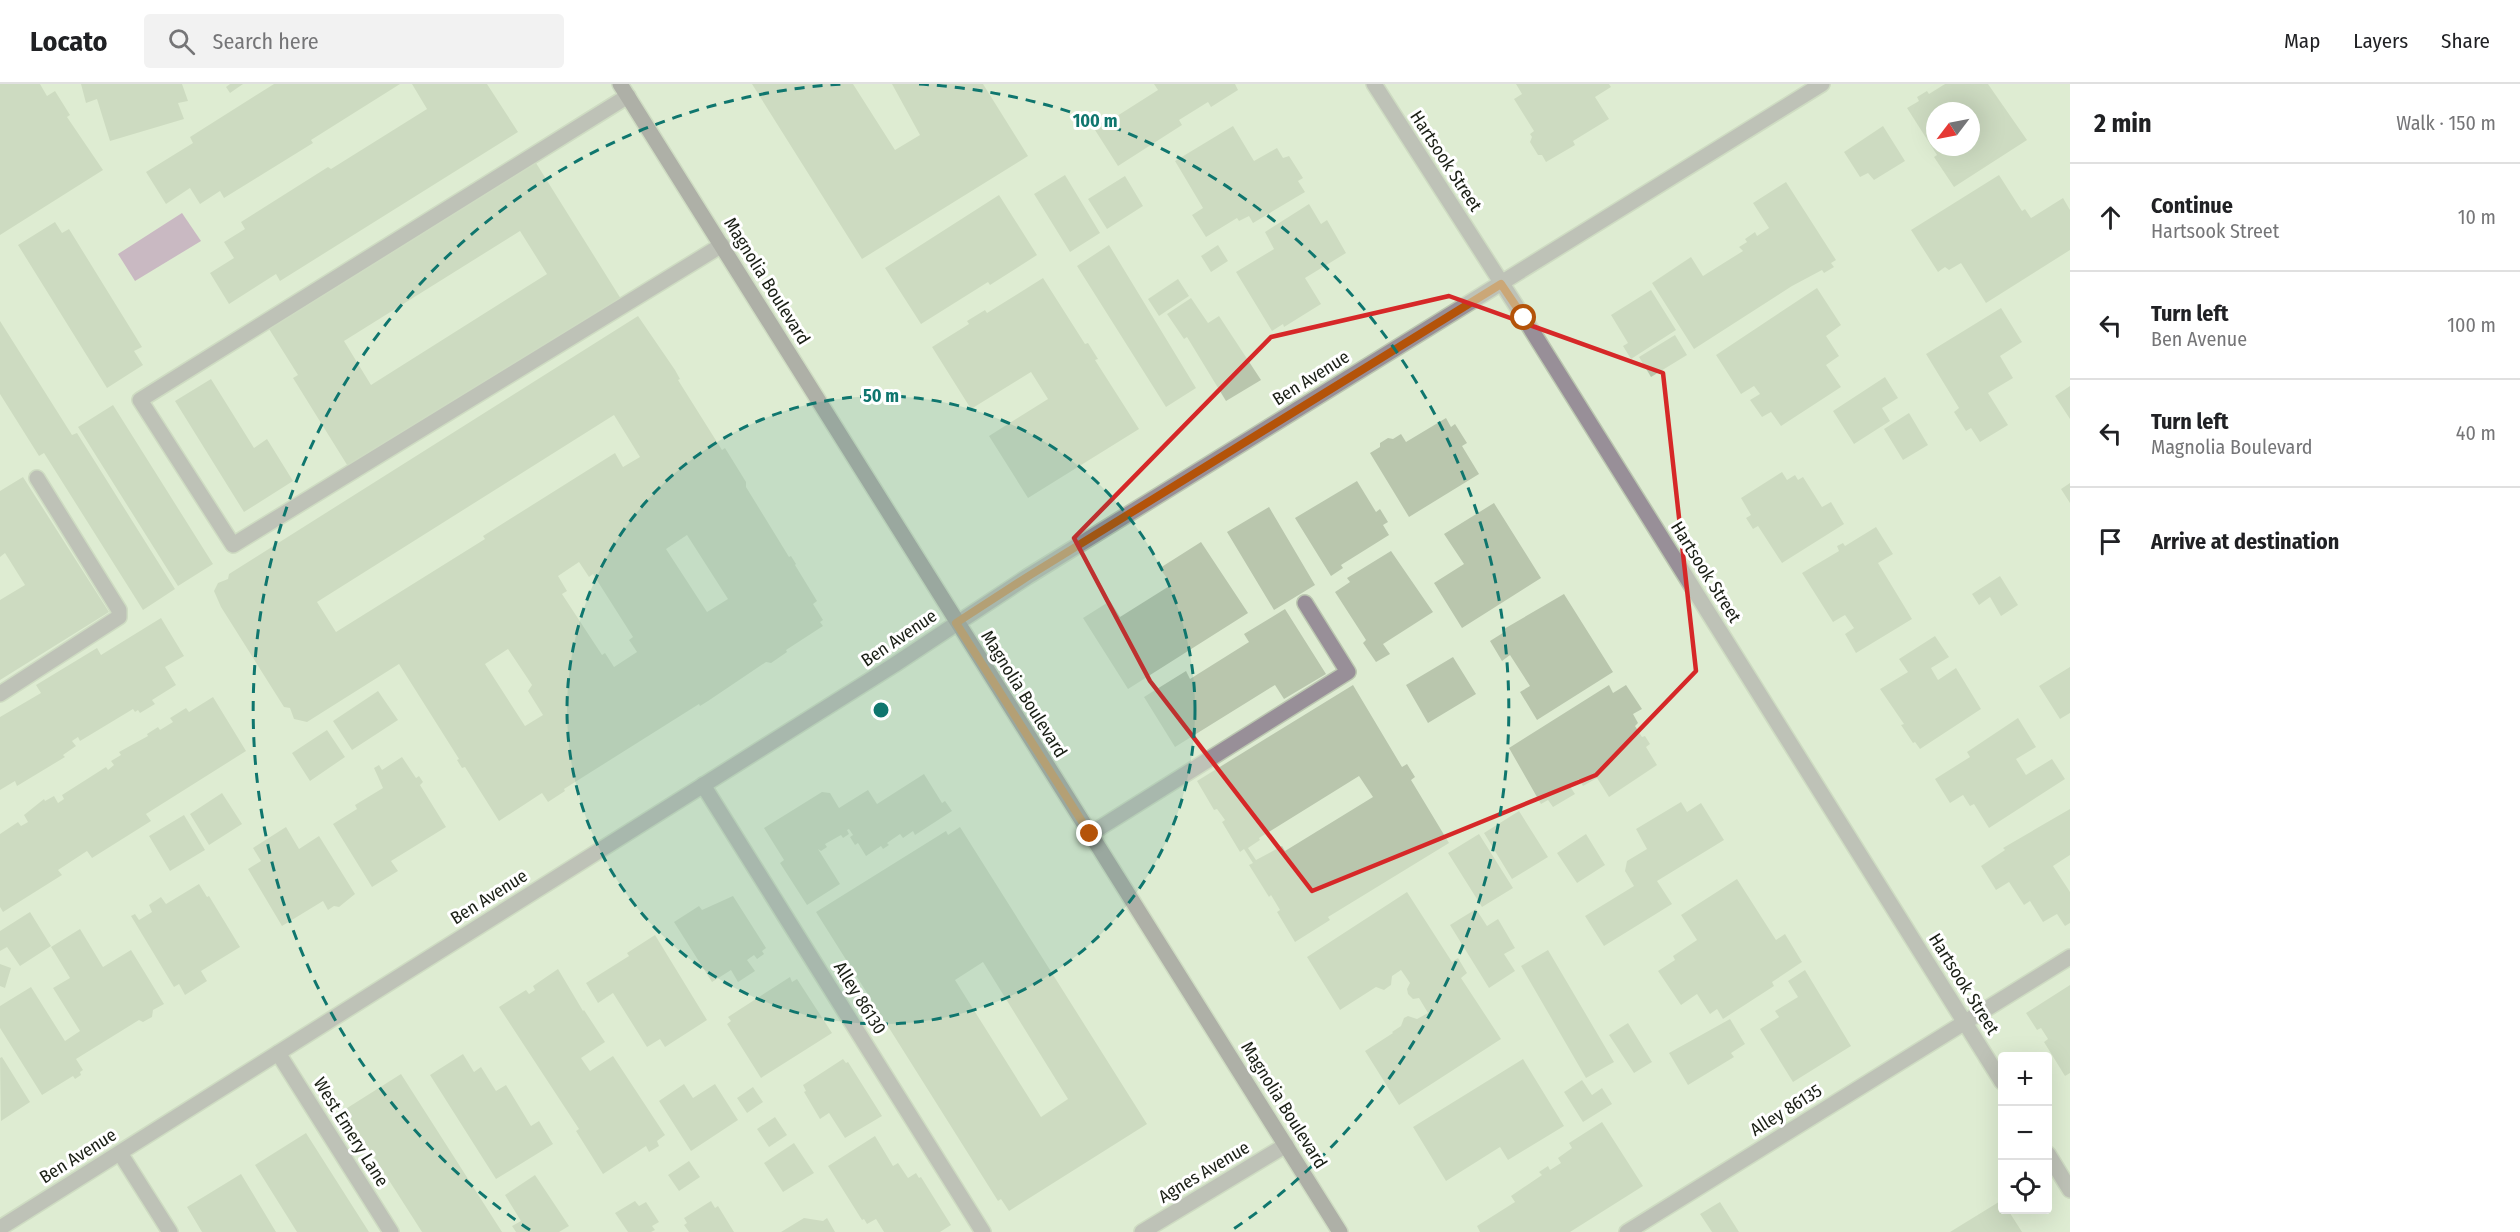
<!DOCTYPE html>
<html lang="en">
<head>
<meta charset="utf-8">
<style>
  :root { --surface:#fff; --page:#f2f2f2; --text:#202124; --muted:#757577; --line:#e0e0e0 }
  body { margin:0; font-family:"Fira Sans Condensed",sans-serif; background:var(--page); color:var(--text) }
  .controls { position:absolute; right:18px; bottom:18px; display:grid; overflow:hidden; border-radius:6px; box-shadow:0 6px 24px #0002 }
  .controls button { width:54px; height:54px; display:grid; place-items:center; padding:0; border:0; border-bottom:2px solid var(--line); background:var(--surface); color:var(--text); font:30px sans-serif }
  .compass { position:absolute; left:1926px; top:18px; width:54px; height:54px; border-radius:50%; background:var(--surface); box-shadow:0 6px 24px #0002; rotate:238deg }
  .stop { position:absolute; width:18px; height:18px; margin:-14px; border:4px solid #b45309; border-radius:50%; background:#fff }
  .stop.end { background:#b45309; border-color:#fff; box-shadow:0 2px 6px #0008 }
  .list { margin:0; padding:0; list-style:none }
  h2 { display:flex; justify-content:space-between; align-items:center; height:78px; margin:0; padding:0 24px; font-size:26px }
  h2 small { font-size:20px; font-weight:400; color:var(--muted) }
  .list li { display:grid; grid-template-columns:39px 1fr auto; gap:18px; align-items:center; box-sizing:border-box; height:108px; padding:0 24px; border-top:2px solid var(--line) }
  .list b { display:block; font-size:22px; white-space:nowrap }
  .list p { margin:0; font-size:20px; white-space:nowrap; color:var(--muted) }
  .list em { font-size:20px; font-style:normal; color:var(--muted) }
  .icon { flex:none; width:33px; height:33px; fill:none; stroke:currentColor; stroke-width:2; stroke-linecap:round; stroke-linejoin:round }
  .map { position:relative; flex:none; width:2070px; height:1148px; overflow:hidden }
  header { display:flex; align-items:center; gap:36px; box-sizing:border-box; height:84px; padding:0 30px; background:var(--surface); border-bottom:2px solid var(--line) }
  header strong { font-size:28px }
  nav { display:flex; gap:33px; margin-inline-start:auto; font-size:21px }
  .search { width:420px; height:54px; background:var(--page); display:flex; align-items:center; gap:15px; box-sizing:border-box; padding:0 21px; border-radius:6px; color:var(--muted); font-size:22px }
  main { display:flex }
  aside { flex:1; background:var(--surface) }
  .map>svg:first-child { display:block }
</style>
</head>
<body>
<header>
<strong>Locato</strong>
<div class="search"><svg class="icon" aria-label="search" viewBox="0 0 24 24"><circle cx="10" cy="10" r="6"/><path d="M15 15l6 6"/></svg>Search here</div>
<nav><a>Map</a><a>Layers</a><a>Share</a></nav>
</header>
<main>
<div class="map">
<svg width="2070" height="1148" viewBox="0 0 2070 1148">
  <rect width="100%" height="100%" fill="#deecd2"/>
  <path fill="#af7aaf" d="M182 129 201 157 135 197 118 170Z"/>
  <path fill="#b9c6ad" fill-rule="evenodd" d="M0 0H40L47 12 55 7 70 31 67 33 103 86 0 151Z
    M81 0H182L188 17 178 19 184 35 110 57 97 15 86 19Z
    M230 0H243L230 9 226 3Z
    M274 0H400L311 56 313 59 224 114 220 107 200 120 190 104 166 120 146 88 193 59 190 53Z
    M412 0H487L518 48 280 197 276 190 229 220 210 189 234 174 224 158 245 145 241 138 328 83 331 85 427 25Z
    M752 0H853L895 66 920 51 892 0H983L1028 72 862 175Z
    M1154 0H1235L1238 6 1211 23 1208 18 1179 36 1182 41 1118 82 1095 46 1158 6Z
    M1516 0H1609L1611 3 1595 13 1609 35 1573 57 1575 61 1546 78 1542 71H1538L1530 58 1532 53 1530 50 1534 47 1514 15 1522 10Z
    M1945 0H1988L2027 56 1954 103 1934 73 1937 71 1907 24 1919 17 1917 13 1927 7 1929 10ZM1935 27H1971V63H1935Z
    M1233 42 1254 77 1277 64 1283 74 1289 72 1303 94 1298 97 1305 108 1253 139 1249 132 1239 137 1237 134 1206 153 1192 131 1203 124 1175 77Z
    M1883 42 1905 77 1874 96 1868 89 1860 93 1844 68Z
    M531 71 621 215 349 384 293 294 298 291 264 237ZM520 147 547 190 371 301 344 257Z
    M1065 91 1100 149 1070 168 1034 110Z
    M1999 91 2022 127 2025 125 2031 134 2063 114 2070 126V166L1986 219 1961 179 1949 186 1945 183 1938 188 1911 146Z
    M1125 92 1143 122 1107 145 1088 115Z
    M1786 98 1836 176 1831 179 1834 183 1824 189 1822 186 1792 202 1694 265 1652 199 1691 173 1703 192 1743 167 1739 163 1747 158 1745 155 1755 148 1757 152 1769 144 1753 119Z
    M999 111 1037 171 990 201 988 198 921 240 885 184Z
    M1309 120 1321 140 1327 136 1346 169 1305 194 1321 220 1284 243 1283 240 1272 247 1236 188 1274 165 1265 148Z
    M55 138 62 149 69 145 142 263 134 267 143 281 107 304 18 161Z
    M1109 161 1196 304 1166 323 1077 182Z
    M1218 161 1228 177 1211 188 1201 172Z
    M1043 194 1085 260 1088 259 1098 275 1095 276 1139 345 1028 414 989 352 1048 315 1031 288 971 325 932 263 969 240 967 237 985 226 987 229Z
    M1178 195 1189 212 1159 232 1148 215Z
    M1817 204 1841 241 1826 252 1839 272 1826 281 1841 303 1781 342 1771 328 1762 333 1750 316 1760 310 1754 302 1741 310 1716 271Z
    M1651 206 1676 246 1631 275 1623 262 1628 259 1611 231Z
    M1191 214 1208 239 1219 232 1261 296 1226 317 1187 253 1184 255 1167 230Z
    M2001 224 2022 258 2000 272 2013 294 1988 309 2008 341 1980 358 1971 344 1966 347 1954 328 1959 324 1926 270Z
    M638 232 675 286 680 295 678 296 722 366 725 364 746 398V403L789 473 791 472 796 480 795 481 817 517 813 520 823 536 820 538 823 542 786 566 787 568 771 579 766 578 708 617 700 622 699 620 564 705 565 707 548 718 542 709 499 737 465 683 462 684 457 676 459 675 399 580 307 638 294 635 290 624 284 623 221 523 214 507 218 499 228 495 229 490ZM614 331 640 373 623 383 615 369 483 452 485 455 336 548 317 518ZM687 451 728 515 707 528 666 465ZM579 478 589 493 593 490 633 553 629 556 637 568 614 583 605 569 602 571 562 510 567 507 558 492ZM508 565 532 601 528 607 543 631 525 642 485 580Z
    M0 237 72 351 77 349 175 505 143 526 44 369 39 372 0 310Z
    M1675 251 1687 271 1651 293 1639 273Z
    M1885 293 1898 314 1882 324 1890 337 1854 360 1833 327Z
    M211 295 254 364 267 355 293 397 244 428 175 317Z
    M2070 302V335L2055 312Z
    M113 321 213 480 178 502 78 343Z
    M1909 329 1928 361 1903 376 1884 345Z
    M1446 334 1451 343 1455 340 1467 359 1462 362 1479 390 1409 433 1370 369 1380 363V359L1388 354 1393 355 1401 350 1406 358Z
    M1782 388 1787 396 1795 391 1798 396 1803 393 1822 423 1831 418 1844 440 1782 479 1758 442 1753 445 1746 434 1751 431 1741 414Z
    M23 393 109 528 0 596V516L25 501 5 469 0 473V407Z
    M1357 397 1376 428 1380 425 1388 438 1383 441 1389 451 1341 481 1343 484 1331 492 1295 434Z
    M2070 399V419L2061 405Z
    M1494 419 1541 494 1462 544 1434 499 1464 480 1444 450Z
    M1269 423 1315 501 1274 526 1227 448Z
    M1876 443 1893 470 1878 479 1912 535 1856 569 1845 550 1854 544 1845 531 1833 538 1802 489 1839 467 1837 462 1843 459 1845 462Z
    M1201 458 1248 529 1128 605 1083 534 1110 517 1120 533 1171 501 1160 484Z
    M1391 467 1433 528 1383 560 1390 570 1376 578 1363 559 1366 556 1335 508 1350 498 1347 494Z
    M2000 492 2018 521 2001 532 1990 513 1979 521 1972 510Z
    M1564 510 1613 588 1537 636 1520 608 1530 602 1510 571 1502 577 1490 557 1506 547 1504 545Z
    M1285 525 1326 590 1284 615 1275 601 1175 663 1144 613 1186 587 1190 595 1249 558 1244 550Z
    M161 534 184 572 165 583 176 601 152 616 155 620 140 629 138 626 135 628 133 625 80 657 78 653 72 657 76 662 63 671 65 673 17 702 15 697 0 706V633L41 609 36 601 97 564 101 571Z
    M1935 552 1949 573 1931 584 1938 596 1956 584 1981 625 1920 665 1915 658 1913 659 1901 641 1904 640 1880 605 1908 588 1899 575Z
    M1453 573 1476 610 1428 639 1406 601Z
    M2070 583V629L2060 635 2039 602Z
    M1353 601 1402 683 1407 680 1415 693 1411 696 1449 759 1328 833 1330 836 1295 858 1277 828 1280 826 1271 811 1269 813 1249 781 1253 779 1244 765 1240 768 1222 738 1225 736 1217 725 1214 726 1197 697ZM1359 692 1373 713 1285 767 1282 762 1256 776 1248 764 1260 756 1259 754Z
    M1609 601 1613 609 1626 601 1642 625 1633 630 1638 639 1635 642 1642 653 1645 652 1650 660 1646 663 1657 681 1609 713 1597 694 1583 702 1579 695 1569 701 1575 710 1553 723 1548 716 1541 720 1509 664Z
    M378 607 398 636 352 666 333 637Z
    M213 613 246 667 146 730 151 737 92 774 87 767 58 786 62 791 3 828 0 823V750L18 738 21 742 28 738 24 731 44 715 45 717 54 712 58 719 64 715 62 711 106 683 108 686 114 681 111 677 121 671 119 668 148 652 147 650 158 643 160 646 173 638 170 634 186 624 189 628Z
    M2018 634 2036 663 2016 675 2026 691 2052 675 2065 695 1989 744 1974 720 1970 722 1963 711 1950 719 1935 695 1970 673 1967 668Z
    M327 646 345 673 310 697 292 669Z
    M402 673 416 694 419 692 423 698 420 701 446 743 391 777 398 787 372 803 333 740 357 725 355 721 383 704 374 684 379 681 382 686Z
    M924 690 942 719 945 717 952 727 915 751 913 747 903 754 900 750 887 759 889 761 883 765 881 762 866 772 858 759 855 761 850 753 853 751 849 745 847 746 849 750 843 754 841 751 825 760 827 763 821 767 818 765 840 800 807 821 780 779 784 776 764 744 822 708 830 709 839 724 868 706 877 720Z
    M222 709 242 740 209 761 190 730Z
    M1681 718 1687 728 1701 719 1724 756 1657 797 1672 820 1604 862 1585 832 1634 802 1625 787 1627 777 1647 765 1636 745Z
    M2070 725V771L2053 782 2070 808V839L2065 842 2057 830 2043 838 2030 817 2024 821 2009 798 1996 806 1981 782 2005 766 2003 764Z
    M1519 727 1548 773 1512 795 1484 749Z
    M184 731 205 766 170 787 149 752Z
    M286 743 299 765 319 752 355 810 339 823 334 822 328 826 323 817 282 842 248 785 261 777 253 764Z
    M960 743 1147 1040 1009 1127 1001 1115 998 1117 816 828 946 747 948 751ZM983 878 1068 1015 1041 1033 955 896Z
    M1479 750 1513 804 1482 823 1448 769Z
    M1586 750 1605 781 1577 799 1557 769Z
    M1737 795 1776 856 1785 850 1802 878 1772 898 1774 902 1723 935 1717 925 1710 930 1697 910 1681 921 1658 887 1675 876 1673 872 1697 856 1681 831Z
    M199 800 207 813 209 812 240 863 201 887 207 897 185 911 179 900 174 903 131 832 135 830 139 836 152 828 149 821 161 813 166 820Z
    M1407 808 1452 878 1458 874 1467 889 1461 894 1501 955 1399 1021 1365 967 1393 949 1392 948 1401 942 1404 934 1408 932 1417 935 1428 929 1419 914 1413 915 1408 910 1407 905 1410 899 1401 886 1392 892 1391 901 1388 903 1384 906 1376 903 1340 926 1307 873Z
    M733 812 766 864 762 867 764 870 757 875 754 871 747 876 755 887 738 898 731 886 712 898 674 838 699 822 702 826Z
    M1476 825 1487 842 1498 835 1515 864 1504 870 1515 887 1489 904 1450 841Z
    M30 828 51 862 20 882 7 863 0 867V847Z
    M80 845 103 883 131 866 164 920 153 926 152 933 143 938 139 936 76 975 83 986 80 988 81 991 75 995 73 992 42 1011 0 944V922L31 903 65 957 80 947 53 904 70 894 51 863Z
    M655 851 707 936 665 963 660 955 647 963 613 909 598 919 586 899 629 872 627 869Z
    M1548 866 1614 978 1586 994 1521 882Z
    M0 880 11 884 5 904 0 902Z
    M558 885 583 927 584 926 605 958 581 974 590 987 613 972 665 1051 657 1057 659 1062 649 1068 646 1062 603 1090 576 1047 579 1045 499 923 526 906 529 910 535 906 533 902Z
    M1805 886 1851 962 1793 998 1760 945 1779 933 1775 927 1798 913 1788 897Z
    M790 893 792 898 797 895 832 949 761 994 727 940 731 937 728 933Z
    M2070 901V989L2065 992 2044 958 2048 955 2041 944 2037 946 2026 929Z
    M1730 935 1745 960 1731 969 1734 973 1688 1001 1669 969Z
    M1628 939 1652 978 1634 989 1609 951Z
    M463 970 474 988 481 983 496 1007 506 1001 531 1042 539 1037 553 1060 496 1095 430 991Z
    M2 973 30 1018 1 1037 0 974Z
    M843 975 846 979 848 978 882 1032 845 1054 829 1029 820 1035 804 1008 806 1007 803 1001Z
    M1523 975 1564 1042 1508 1076 1500 1063 1446 1097 1413 1043Z
    M401 990 502 1148H422L344 1026Z
    M1582 996 1592 1011 1602 1004 1612 1020 1583 1038 1564 1008Z
    M684 1000 693 1014 715 1000 738 1036 691 1067 659 1017Z
    M753 1003 763 1018 747 1029 737 1014Z
    M775 1033 787 1051 769 1063 757 1045Z
    M1602 1038 1643 1102 1570 1148H1480L1477 1142 1515 1118 1511 1112 1542 1091 1539 1088 1548 1082 1550 1086 1561 1079 1558 1074 1572 1064 1569 1059Z
    M306 1049 369 1148H297L255 1081Z
    M875 1052 893 1082 898 1079 908 1094 916 1089 919 1094 921 1093 951 1141 940 1148H884L876 1135 867 1140 864 1135 862 1136 828 1082Z
    M794 1059 814 1089 783 1108 764 1079Z
    M689 1077 700 1093 679 1107 668 1091Z
    M241 1090 276 1148H202L187 1123Z
    M535 1091 569 1142 559 1148H516L512 1142 521 1137 505 1111Z
    M2002 1116V1126H2008L2022 1148H1950Z
    M635 1117 639 1122 646 1118 659 1138 652 1142 655 1146 651 1148H628L615 1129Z
    M711 1117 715 1124 718 1122 734 1148H689L684 1141 687 1139 684 1134Z
    M1720 1118 1739 1148H1712L1700 1130Z
    M804 1134 823 1137 827 1134 835 1148H781Z"/>
  <g fill="none" stroke-linecap="round" stroke-linejoin="round">
    <defs>
      <path id="service" d="M628 12 140 316 233 461 722 161
        M0 610 119 533V526L37 394
        M703 701 983 1148
        M1090 750 1348 588 1305 519
        M278 969 391 1148
        M120 1069 170 1148
        M1627 1148 2070 873"/>
      <path id="minor" d="M1374 0 1524 234 2002 998
        M2048 1070 2070 1106
        M0 1144 894 581 1027 493 1822 0
        M1142 1148 1286 1061"/>
      <path id="secondary" d="M620 0 1340 1148"/>
    </defs>
    <use href="#service" stroke="#bbc7b0" stroke-width="18"/>
    <use href="#minor" stroke="#bbc7b0" stroke-width="18"/>
    <use href="#secondary" stroke="#bbc7b0" stroke-width="18"/>
    <use href="#service" stroke="#988f98" stroke-width="15"/>
    <use href="#minor" stroke="#988f98" stroke-width="15"/>
    <use href="#secondary" stroke="#736673" stroke-width="15"/>
  </g>
  <g fill="none" stroke-linecap="round" stroke-linejoin="round">
    <path stroke="#b45309" stroke-width="8" d="M1090 750 956 539 1027 493 1501 200 1524 234"/>
  </g>
  <path d="M0 0H2070V1148H0ZM1449 212 1663 289 1696 587 1596 691 1312 807 1150 597 1074 454 1271 253Z" fill="#deecd2" fill-opacity=".55" fill-rule="evenodd"/>
  <path fill="none" stroke="#d62828" stroke-width="4.5" stroke-linejoin="round" d="M1449 212 1663 289 1696 587 1596 691 1312 807 1150 597 1074 454 1271 253Z"/>
  <circle cx="881" cy="626" r="314" fill="#0f766e" fill-opacity=".12"/>
  <g fill="none" stroke="#0f766e" stroke-width="3" stroke-dasharray="10 8">
    <circle cx="881" cy="626" r="314"/>
    <path d="M530 1146A627 627 0 0 1 843 0M919 0A627 627 0 0 1 1232 1146"/>
  </g>
  <g text-anchor="middle" stroke-width="6" stroke-linejoin="round" paint-order="stroke">
    <g font-size="18" fill="#1a1f15" stroke="#fff">
      <text transform="translate(1446 77) rotate(57)" y="6">Hartsook Street</text>
      <text transform="translate(767 197) rotate(58)" y="6">Magnolia Boulevard</text>
      <text transform="translate(1311 294) rotate(-32)" y="6">Ben Avenue</text>
      <text transform="translate(1706 488) rotate(58)" y="6">Hartsook Street</text>
      <text transform="translate(899 554) rotate(-34)" y="6">Ben Avenue</text>
      <text transform="translate(1024 610) rotate(58)" y="6">Magnolia Boulevard</text>
      <text transform="translate(489 813) rotate(-32)" y="6">Ben Avenue</text>
      <text transform="translate(1964 900) rotate(58)" y="6">Hartsook Street</text>
      <text transform="translate(860 914) rotate(58)" y="6">Alley 86130</text>
      <text transform="translate(1284 1021) rotate(58)" y="6">Magnolia Boulevard</text>
      <text transform="translate(1786 1026) rotate(-32)" y="6">Alley 86135</text>
      <text transform="translate(351 1048) rotate(58)" y="6">West Emery Lane</text>
      <text transform="translate(78 1072) rotate(-32)" y="6">Ben Avenue</text>
      <text transform="translate(1204 1088) rotate(-31)" y="6">Agnes Avenue</text>
    </g>
  </g>
  <circle cx="881" cy="626" r="9" fill="#0f766e" stroke="#fff" stroke-width="3"/>
  <g font-size="18" text-anchor="middle" font-weight="bold" fill="#0f766e" stroke="#fff" stroke-width="6" stroke-linejoin="round" paint-order="stroke">
    <text x="1095" y="43">100 m</text>
    <text x="881" y="318">50 m</text>
  </g>
</svg>
<div class="controls">
<button>+</button>
<button>−</button>
<button><svg class="icon" aria-label="locate" viewBox="0 0 24 24"><circle cx="12" cy="12" r="6"/><path d="M12 2v4M12 18v4M2 12h4M18 12h4"/></svg></button>
</div>
<svg class="compass" viewBox="-18 -18 36 36"><path d="M0-13l5 13h-10z" fill="#e53935"/><path d="M0 13l5-13h-10z" fill="#757577"/></svg>
<div class="stop" style="left:1524px;top:234px"></div>
<div class="stop end" style="left:1090px;top:750px"></div>
</div>
<aside>
<h2>2 min<small>Walk · 150 m</small></h2>
<ul class="list">
<li><svg class="icon" aria-label="ahead" viewBox="0 0 24 24"><path d="M12 20V5M6 11l6-6 6 6"/></svg><div><b>Continue</b><p>Hartsook Street</p></div><em>10 m</em></li>
<li><svg class="icon" aria-label="left" viewBox="0 0 24 24"><path d="M17 20v-9H6M10 6l-5 5 5 5"/></svg><div><b>Turn left</b><p>Ben Avenue</p></div><em>100 m</em></li>
<li><svg class="icon" aria-label="left" viewBox="0 0 24 24"><path d="M17 20v-9H6M10 6l-5 5 5 5"/></svg><div><b>Turn left</b><p>Magnolia Boulevard</p></div><em>40 m</em></li>
<li><svg class="icon" aria-label="arrive" viewBox="0 0 24 24"><path d="M6 21V4h12l-3 4 3 4H6"/></svg><div><b>Arrive at destination</b></div></li>
</ul>
</aside>
</main>
</body>
</html>
